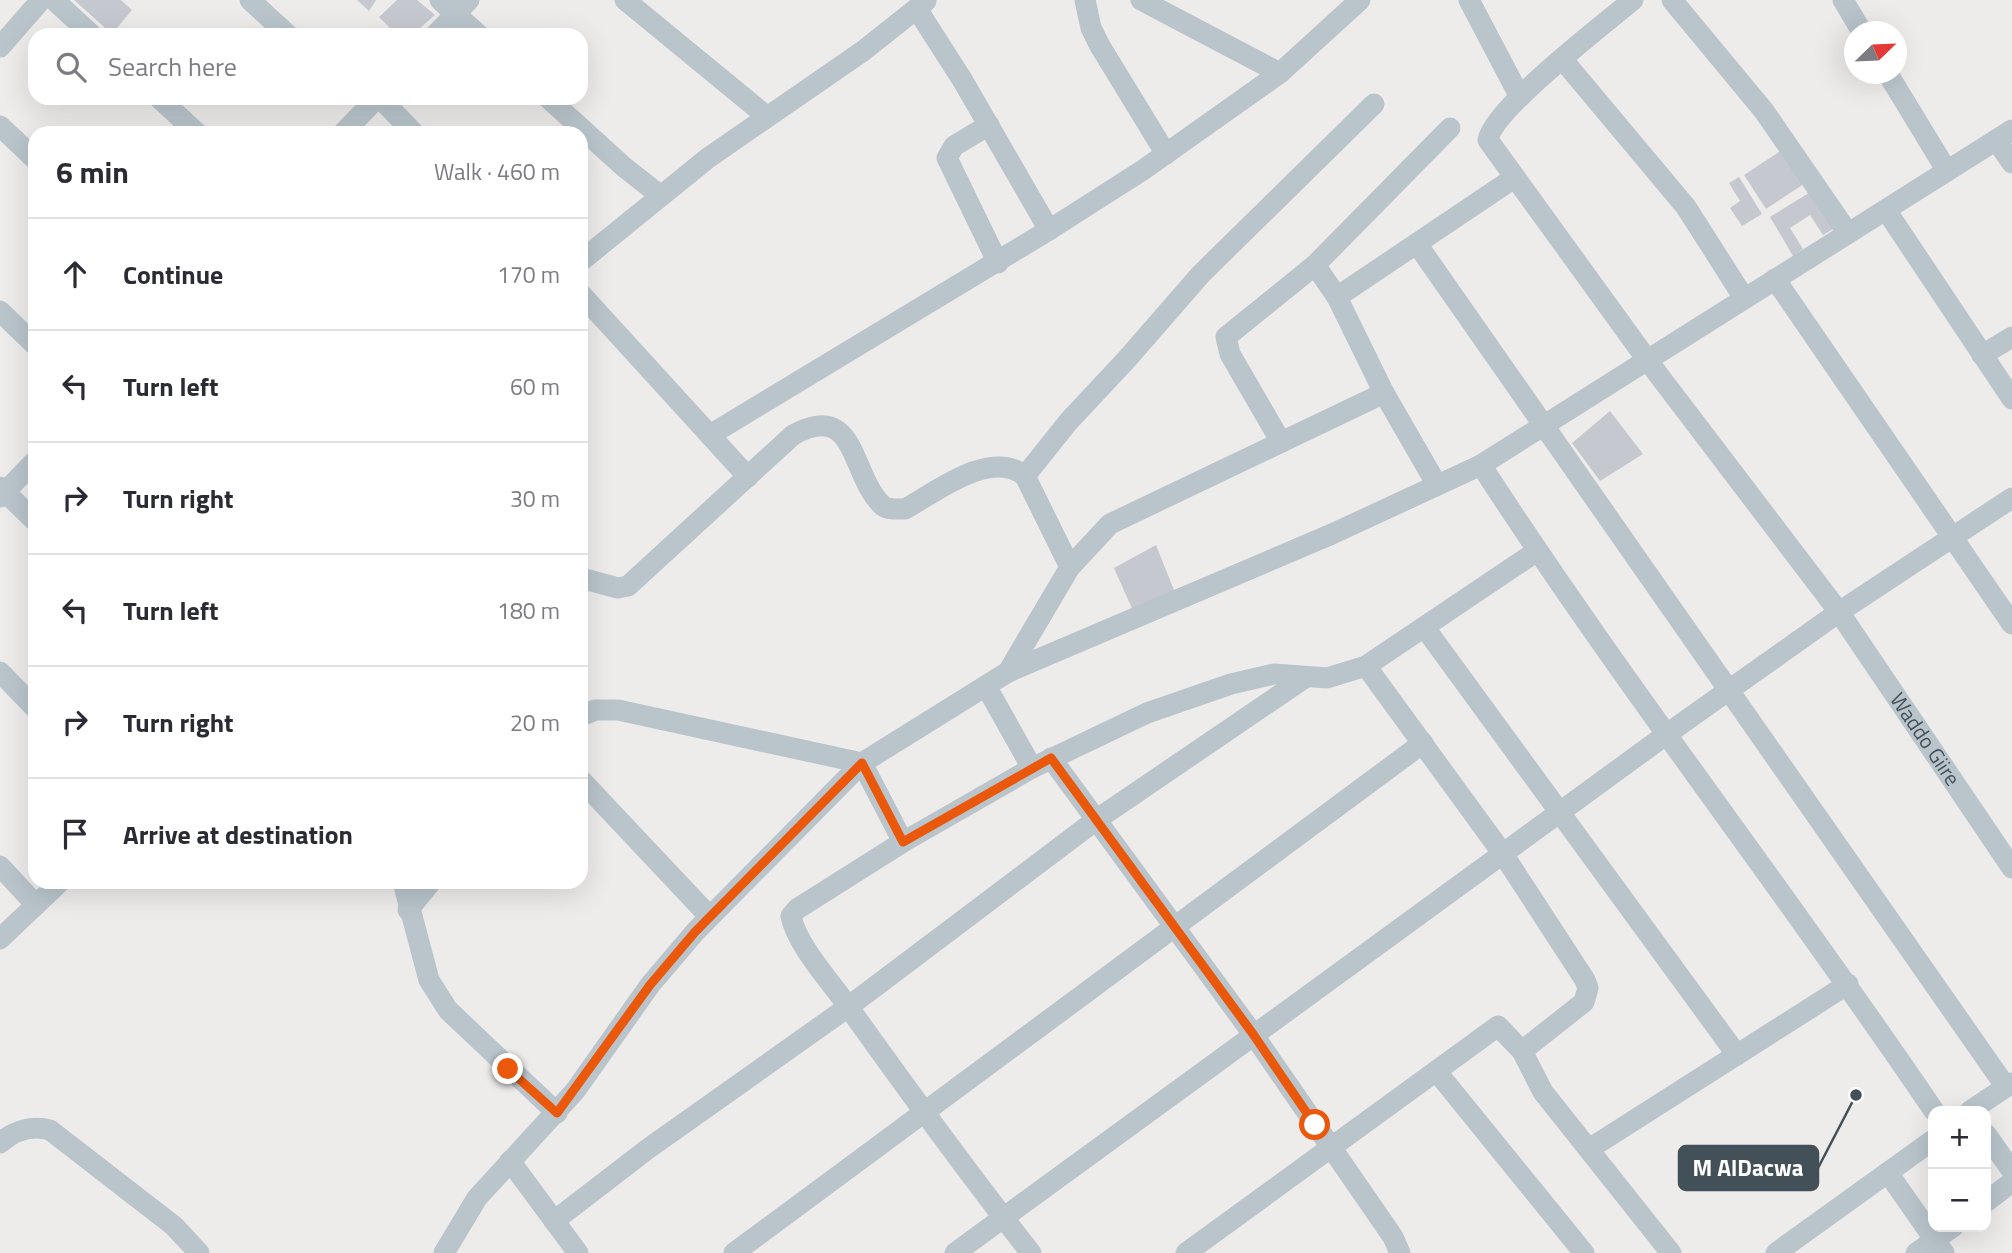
<!DOCTYPE html>
<html lang="en">
<head>
<meta charset="utf-8">
<style>
  :root { --surface:#fff; --page:#f7f7f7; --text:#2b2b33; --muted:#7c7c81; --line:#e1e1e2 }
  body { margin:0; font-family:"Titillium Web",sans-serif; background:var(--page); color:var(--text) }
  .controls { position:absolute; right:21px; bottom:21px; display:grid; overflow:hidden; border-radius:14px; box-shadow:0 7px 28px #0002 }
  .controls button { width:63px; height:63px; display:grid; place-items:center; padding:0; border:0; border-bottom:2px solid var(--line); background:var(--surface); color:var(--text); font:35px sans-serif }
  .compass { position:absolute; left:1844px; top:21px; width:63px; height:63px; border-radius:50%; background:var(--surface); box-shadow:0 7px 28px #0002; rotate:67deg }
  .stop { position:absolute; width:21px; height:21px; margin:-16px; border:5px solid #ea580c; border-radius:50%; background:#fff }
  .stop.end { background:#ea580c; border-color:#fff; box-shadow:0 2px 7px #0008 }
  .list { margin:0; padding:0; list-style:none }
  h2 { display:flex; justify-content:space-between; align-items:center; height:91px; margin:0; padding:0 28px; font-size:30px }
  h2 small { font-size:23px; font-weight:400; color:var(--muted) }
  .list li { display:grid; grid-template-columns:46px 1fr auto; gap:21px; align-items:center; box-sizing:border-box; height:112px; padding:0 28px; border-top:2px solid var(--line) }
  .list b { display:block; font-size:26px; white-space:nowrap }
  .list em { font-size:23px; font-style:normal; color:var(--muted) }
  .icon { flex:none; width:38px; height:38px; fill:none; stroke:currentColor; stroke-width:2; stroke-linecap:round; stroke-linejoin:round }
  .map { position:relative; flex:none; width:2012px; height:1253px; overflow:hidden }
  .search { position:absolute; background:var(--surface); box-shadow:0 7px 28px #0002; left:28px; top:28px; width:560px; height:77px; display:flex; align-items:center; gap:18px; box-sizing:border-box; padding:0 24px; border-radius:21px; color:var(--muted); font-size:26px }
  .panel { position:absolute; background:var(--surface); box-shadow:0 7px 28px #0002; left:28px; top:126px; width:560px; height:763px; border-radius:21px }
  .map>svg:first-child { display:block }
</style>
</head>
<body>
<div class="map">
<svg width="2012" height="1253" viewBox="0 0 2012 1253">
  <rect width="100%" height="100%" fill="#eeebeb"/>
  <path fill="#c5c8ce" d="M74 0H121L132 10 112 34Z
    M357 0H376L369 11Z
    M397 0H417L435 15 412 35H397L379 17Z
    M1782 150 1804 184 1766 209 1744 175Z
    M1739 177 1762 214 1742 226 1730 208 1740 201 1729 183Z
    M1812 191 1835 228 1823 235 1810 215 1790 228 1803 249 1793 256 1770 217Z
    M1610 411 1643 454 1600 481 1572 443Z
    M1156 545 1176 595 1134 613 1114 568Z"/>
  <g fill="none" stroke-linecap="round" stroke-linejoin="round">
    <g stroke="#b9c4cb" stroke-width="21">
      <path d="M54 0 92 35"/>
      <path d="M250 0 288 35"/>
      <path d="M440 0 479 35"/>
      <path d="M625 0 765 115"/>
      <path d="M1085 0 1091 28 1100 46 1166 154"/>
      <path d="M1141 0 1280 73"/>
      <path d="M1469 0 1520 97"/>
      <path id="s1" d="M1633 0C1604 24 1493 109 1488 140L1648 361 1839 612 2012 868"/>
      <path d="M1672 0 1764 111 1848 233"/>
      <path d="M1843 0 1862 32"/>
      <path d="M917 9 963 81 1049 230 1143 170 1280 73 1360 0"/>
      <path d="M435 35 469 0"/>
      <path d="M0 47 41 0"/>
      <path d="M1563 60 1686 207 1744 298"/>
      <path d="M1888 74 1947 171"/>
      <path d="M159 98 197 133"/>
      <path d="M380 98 414 133"/>
      <path d="M548 98 624 167 661 196"/>
      <path d="M989 125 954 146 947 158 998 263"/>
      <path d="M0 126 35 159"/>
      <path d="M343 133 377 98"/>
      <path d="M1996 140 2012 163"/>
      <path d="M1886 210 2012 399"/>
      <path d="M1417 244 2006 1087"/>
      <path d="M581 261 708 158 863 51 926 1"/>
      <path d="M1775 279 2012 624"/>
      <path d="M581 294 748 477"/>
      <path d="M1337 297 1315 265 1450 128"/>
      <path d="M0 311 35 345"/>
      <path d="M1982 355 2012 337"/>
      <path d="M1384 393 1437 485"/>
      <path d="M710 435 1049 230"/>
      <path d="M1281 442 1230 354 1226 337 1315 265"/>
      <path d="M1481 465C1624 686 1787 893 1934 1111"/>
      <path d="M1025 476 1069 421 1127 359 1201 274 1374 104"/>
      <path d="M0 487 35 521"/>
      <path d="M0 497 35 461"/>
      <path d="M581 578 618 588 628 586 793 435C858 399 850 477 883 506 889 510 898 509 905 509 936 492 991 448 1025 476L1070 567"/>
      <path d="M1425 628 1737 1055"/>
      <path d="M1366 666 1503 854 1585 980 1588 988 1584 1002 1522 1051"/>
      <path d="M0 672 35 708"/>
      <path d="M1008 672 1332 534 1481 465 2012 130"/>
      <path d="M986 686 1032 768"/>
      <path d="M581 716 595 710H618L862 763 903 842"/>
      <path d="M1051 758 1253 1034 1393 1237 1400 1253"/>
      <path d="M581 780 709 916"/>
      <path d="M0 866 36 905"/>
      <path d="M403 882 429 980 448 1010 557 1113"/>
      <path d="M408 910 431 882"/>
      <path d="M0 939 60 882"/>
      <path d="M1437 1072 1584 1253"/>
      <path d="M1970 1111 2012 1083"/>
      <path d="M1986 1134 2012 1171"/>
      <path d="M0 1143C14 1131 32 1125 50 1130L174 1226 199 1253"/>
      <path d="M1589 1149 1848 984"/>
      <path d="M510 1161 578 1253"/>
      <path d="M1888 1173 1944 1253"/>
      <path d="M1986 1202 2012 1182"/>
      <path d="M554 1221 649 1148 848 1007 1096 820 1306 677"/>
      <path d="M444 1253 477 1198 575 1091 650 985 695 932 862 763 1008 672 1070 567 1110 524 1384 393 1337 297 1514 178"/>
      <path d="M734 1253 1423 743"/>
      <path d="M955 1253 1667 734 1839 612 2012 498"/>
      <path d="M1031 1253C967 1172 907 1089 847 1005 830 981 796 944 791 916L797 909 903 842 1032 768 1147 713 1231 684 1274 674 1327 678 1366 666 1537 551"/>
      <path d="M1186 1253 1498 1026 1522 1051 1543 1092 1671 1253"/>
      <path d="M1776 1253 1933 1140"/>
      <path d="M1916 1253 1953 1227"/>
    </g>
  </g>
  <g fill="none" stroke-linecap="round" stroke-linejoin="round">
    <path stroke="#ea580c" stroke-width="9" d="M508 1069 557 1113 650 985 695 932 862 763 903 842 1051 758 1253 1034 1315 1125"/>
  </g>
  <g text-anchor="middle" stroke-width="5" stroke-linejoin="round" paint-order="stroke">
    <g font-size="21" fill="#445058" stroke="#fff">
      <text dy="7" stroke="none"><textPath href="#s1" startOffset="945">Waddo Giire</textPath></text>
    </g>
  </g>
  <path fill="none" stroke="#445058" stroke-width="2.5" d="M1856 1095L1818 1168"/>
  <circle fill="#445058" stroke="#fff" stroke-width="2.5" cx="1856" cy="1095" r="7"/>
  <rect fill="#445058" stroke="#445058" stroke-width="2.5" x="1679" y="1146" width="139" height="44" rx="7"/>
  <g font-size="23" text-anchor="middle" font-weight="bold" fill="#fff">
    <text x="1748" y="1176">M AlDacwa</text>
  </g>
</svg>
<div class="controls">
<button>+</button>
<button>−</button>
</div>
<svg class="compass" viewBox="-18 -18 36 36"><path d="M0-13l5 13h-10z" fill="#e53935"/><path d="M0 13l5-13h-10z" fill="#7c7c81"/></svg>
<div class="stop" style="left:1315px;top:1125px"></div>
<div class="stop end" style="left:508px;top:1069px"></div>
<div class="search"><svg class="icon" aria-label="search" viewBox="0 0 24 24"><circle cx="10" cy="10" r="6"/><path d="M15 15l6 6"/></svg>Search here</div>
<section class="panel">
<h2>6 min<small>Walk · 460 m</small></h2>
<ul class="list">
<li><svg class="icon" aria-label="ahead" viewBox="0 0 24 24"><path d="M12 20V5M6 11l6-6 6 6"/></svg><div><b>Continue</b></div><em>170 m</em></li>
<li><svg class="icon" aria-label="left" viewBox="0 0 24 24"><path d="M17 20v-9H6M10 6l-5 5 5 5"/></svg><div><b>Turn left</b></div><em>60 m</em></li>
<li><svg class="icon" aria-label="right" viewBox="0 0 24 24"><path d="M7 20v-9h11M14 6l5 5-5 5"/></svg><div><b>Turn right</b></div><em>30 m</em></li>
<li><svg class="icon" aria-label="left" viewBox="0 0 24 24"><path d="M17 20v-9H6M10 6l-5 5 5 5"/></svg><div><b>Turn left</b></div><em>180 m</em></li>
<li><svg class="icon" aria-label="right" viewBox="0 0 24 24"><path d="M7 20v-9h11M14 6l5 5-5 5"/></svg><div><b>Turn right</b></div><em>20 m</em></li>
<li><svg class="icon" aria-label="arrive" viewBox="0 0 24 24"><path d="M6 21V4h12l-3 4 3 4H6"/></svg><div><b>Arrive at destination</b></div></li>
</ul>
</section>
</div>
</body>
</html>
